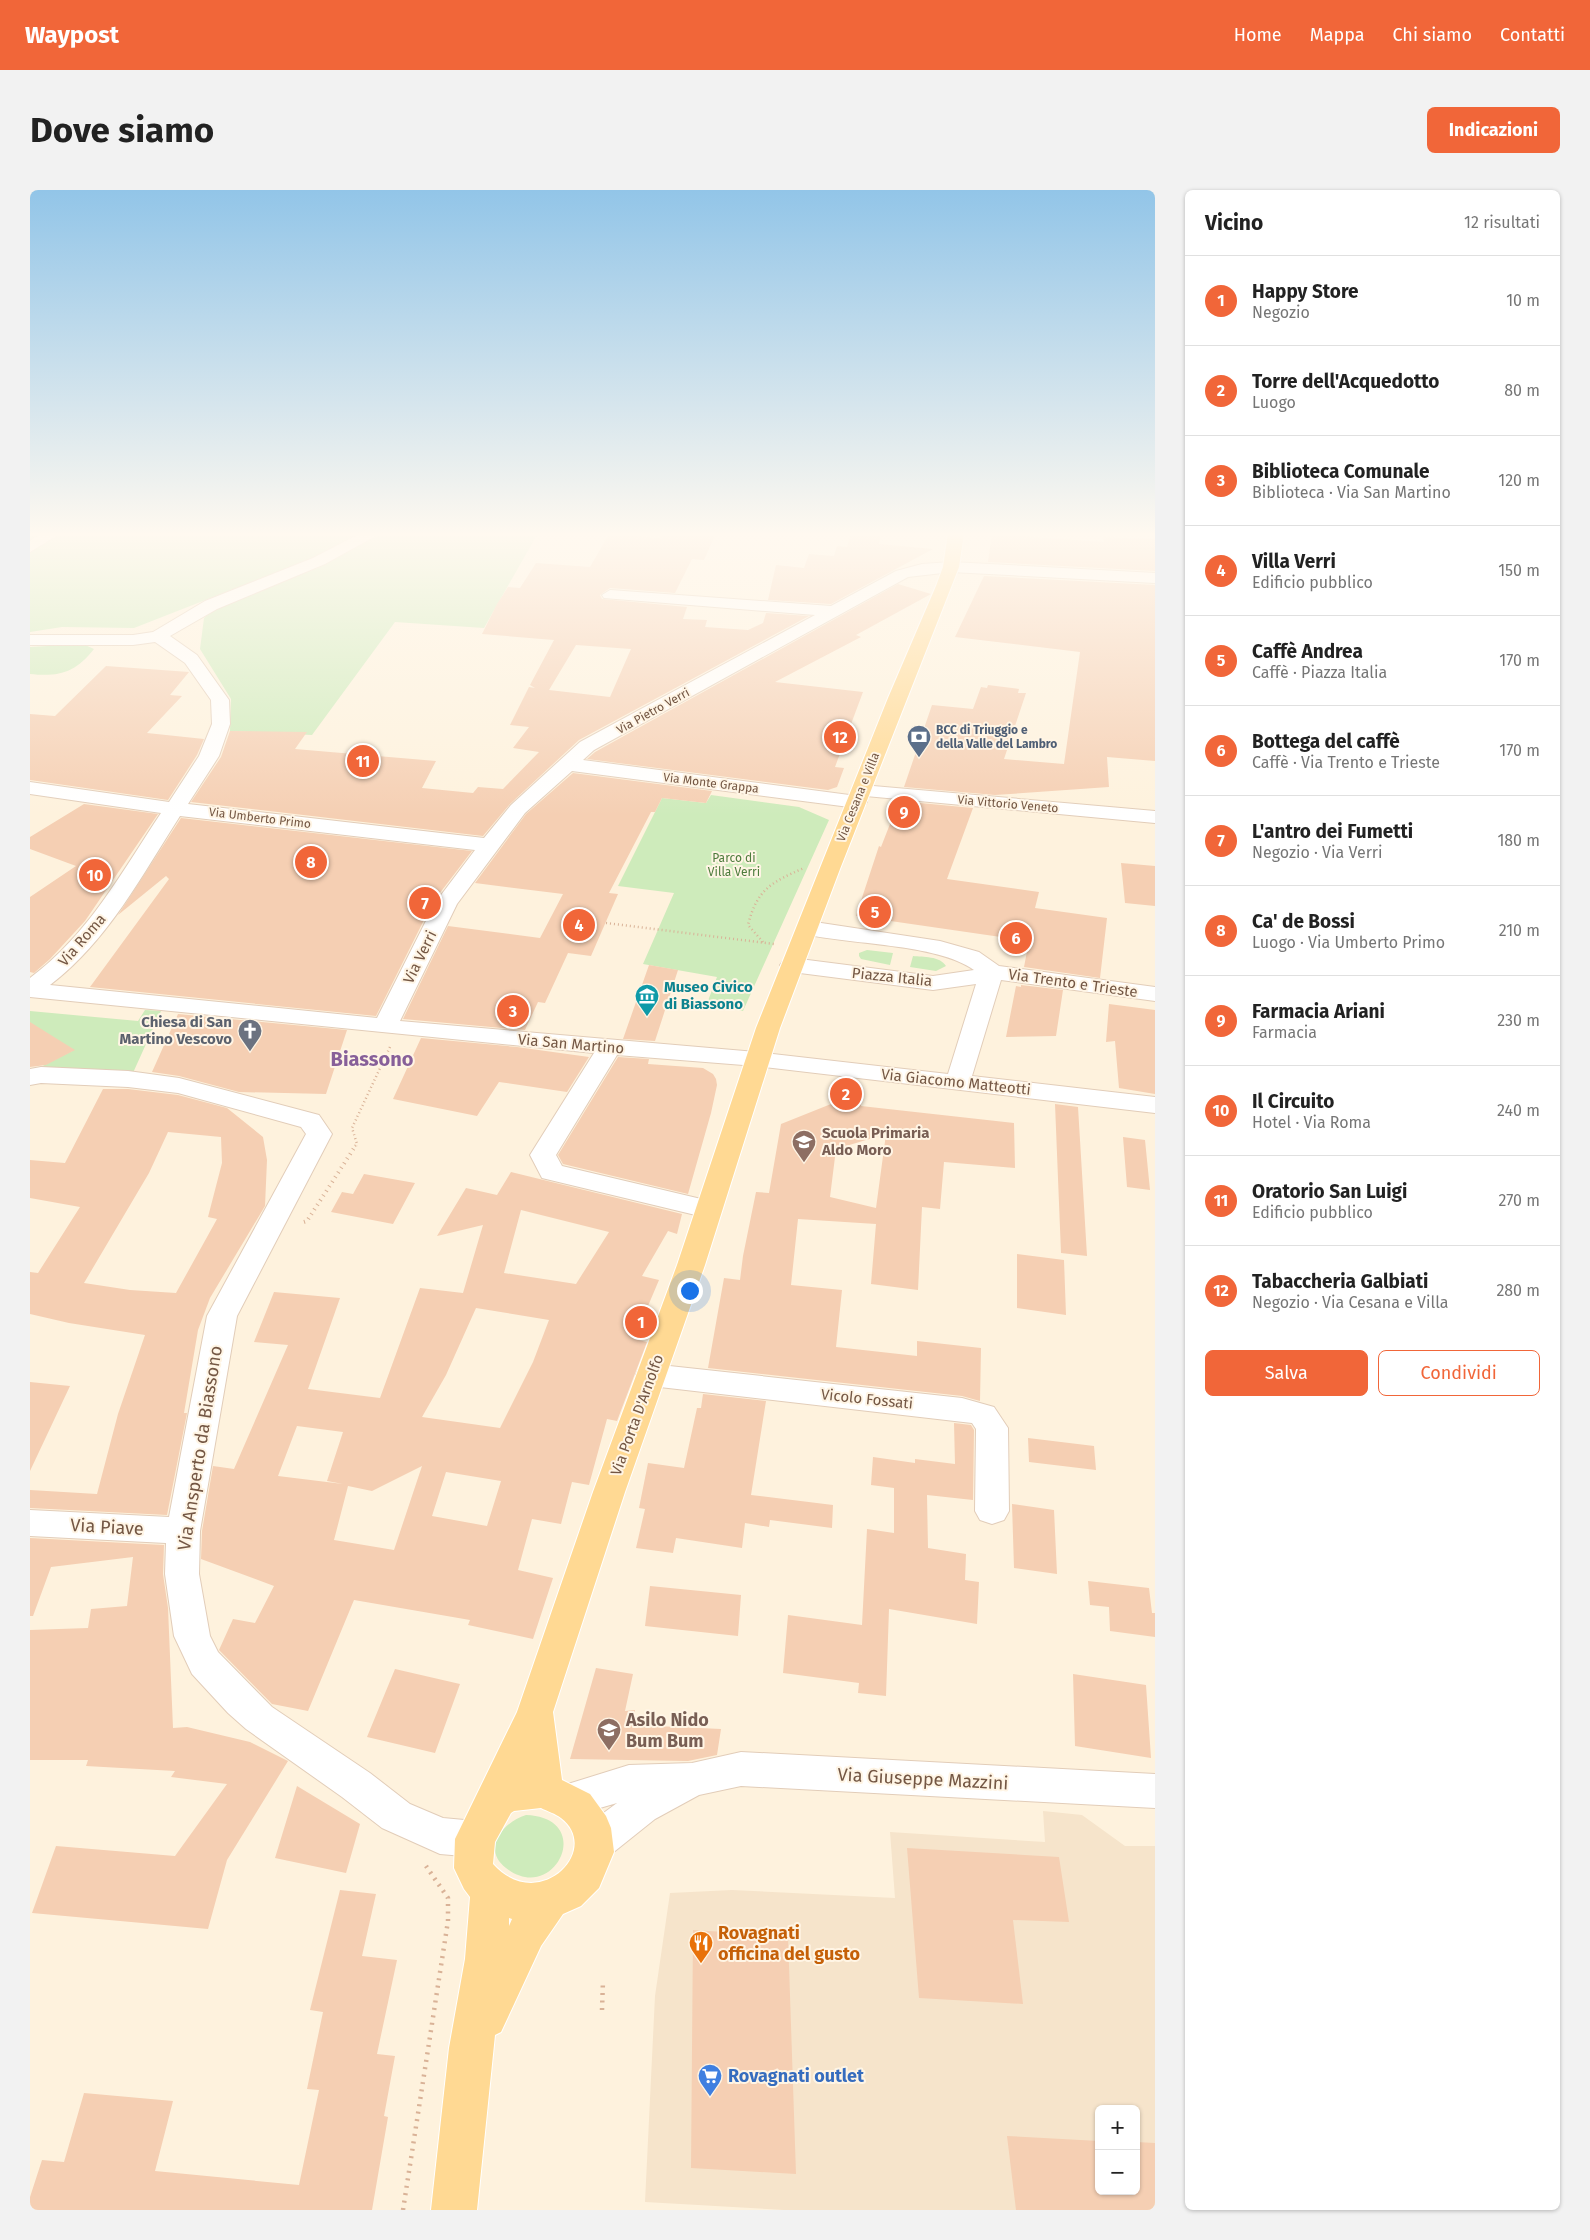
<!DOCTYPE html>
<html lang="it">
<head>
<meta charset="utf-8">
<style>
  :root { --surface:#fff; --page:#f2f2f2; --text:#222; --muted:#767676; --line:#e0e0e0; --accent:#f16639 }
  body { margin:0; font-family:"Fira Sans",sans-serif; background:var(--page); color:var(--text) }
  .controls { position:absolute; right:15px; bottom:15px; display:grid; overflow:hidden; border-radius:8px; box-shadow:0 1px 4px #0004 }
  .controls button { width:45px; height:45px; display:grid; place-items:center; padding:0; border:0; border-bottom:1px solid var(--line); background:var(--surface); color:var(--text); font:25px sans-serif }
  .you { position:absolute; left:659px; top:1100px; width:18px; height:18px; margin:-12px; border:4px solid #fff; border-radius:50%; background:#1a73e8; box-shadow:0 0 0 8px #1a73e833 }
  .badge { display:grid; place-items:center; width:32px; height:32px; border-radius:50%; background:var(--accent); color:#fff; font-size:16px; font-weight:700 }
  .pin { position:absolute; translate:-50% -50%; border:2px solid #fff; box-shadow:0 1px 5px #0006 }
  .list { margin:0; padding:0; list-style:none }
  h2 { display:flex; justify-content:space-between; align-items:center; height:65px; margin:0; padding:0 20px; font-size:21px }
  h2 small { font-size:16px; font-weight:400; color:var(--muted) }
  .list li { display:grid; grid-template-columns:32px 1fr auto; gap:15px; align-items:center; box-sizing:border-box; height:90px; padding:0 20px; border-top:1px solid var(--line) }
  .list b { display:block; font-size:19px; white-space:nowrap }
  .list p { margin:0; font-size:16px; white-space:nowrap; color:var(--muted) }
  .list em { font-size:16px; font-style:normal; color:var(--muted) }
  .actions { display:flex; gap:10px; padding:15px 20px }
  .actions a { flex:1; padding:11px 0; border:1px solid var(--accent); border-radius:8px; text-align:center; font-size:18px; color:var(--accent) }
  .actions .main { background:var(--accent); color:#fff }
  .map { position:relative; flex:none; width:1125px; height:2020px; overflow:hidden; border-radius:8px }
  header { display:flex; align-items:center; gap:30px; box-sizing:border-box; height:70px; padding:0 25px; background:var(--accent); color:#fff }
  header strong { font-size:24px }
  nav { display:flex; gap:28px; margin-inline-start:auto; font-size:18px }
  .intro { display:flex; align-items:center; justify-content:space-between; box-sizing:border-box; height:120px; padding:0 30px }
  h1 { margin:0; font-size:35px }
  .button { padding:12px 22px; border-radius:8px; background:var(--accent); color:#fff; font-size:18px; font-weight:700 }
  main { display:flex; gap:30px; padding:0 30px }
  aside { flex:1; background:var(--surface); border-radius:8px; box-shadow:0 1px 4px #0004 }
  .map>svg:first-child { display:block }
</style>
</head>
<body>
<header>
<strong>Waypost</strong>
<nav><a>Home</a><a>Mappa</a><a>Chi siamo</a><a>Contatti</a></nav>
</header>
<div class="intro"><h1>Dove siamo</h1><a class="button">Indicazioni</a></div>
<main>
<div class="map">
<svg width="1125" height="2020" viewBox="0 0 1125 2020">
  <rect width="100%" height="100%" fill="#fef2dd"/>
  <path fill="#f6e4cb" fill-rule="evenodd" d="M1013 1621 1052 1625 1095 1656H1125V2020H754L615 2012 625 1806 640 1703 702 1700 865 1708 860 1642 1015 1652ZM1069 1919H1106V2001H1069Z"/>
  <path fill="#ceebbb" d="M0 343H334L288 366 104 438 32 437 0 442Z
    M353 343H508L454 438 365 432 282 545 200 541 201 509 170 459 174 428 186 418 290 377Z
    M53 454 64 459C45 483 29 487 0 484V457Z
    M681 605 769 617 799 630 713 821 676 816 687 787 613 774 644 703 588 696 632 608 676 613Z
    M837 760 863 763 860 775 831 769 829 766V763Z
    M883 766C893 767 910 766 916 776L906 781 880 777Z
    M115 820 131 821 102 885 1 882 42 861 0 834V821L108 831Z
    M496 1625C567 1628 524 1716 476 1678 451 1659 473 1632 496 1625Z"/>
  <path fill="#f5cfb3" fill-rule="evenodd" d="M632 343H686L674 370 662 369 645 403 580 398 570 405 572 409 657 417 653 429 677 430 675 437 718 440 733 433 736 423 779 426 549 550 480 614 453 646 161 612 191 567 200 541 277 542 265 559 406 571 392 598 443 603 448 597 473 599 509 562 483 558 499 537 480 535 499 497 505 498 500 495 524 450 452 444 467 414 478 397 490 398 506 373 560 377 579 344 630 348ZM546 455 601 459 580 507 519 500Z
    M821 343H851L849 354 903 359 801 414 738 410 746 375 774 378 779 364 804 366 807 356 817 357Z
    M962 344 1074 352 1073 347 1125 349V381L958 372Z
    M954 386 1125 395V571L1077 567 1079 597 965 605 874 597 902 515 943 519 951 497 957 498 958 495 989 499 988 503H996L974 569 1034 574 1050 462 925 447Z
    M868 394 901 404 826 445 831 447 745 492 833 502 805 577 814 578 807 597 798 600 557 569 565 562Z
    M76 476 159 482 140 505 152 506 117 543 174 549 167 565 138 610 0 590V524L25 526Z
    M543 583 682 601 676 613 632 608 625 622H621L579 703 588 704 561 766 538 763 515 813 508 812 495 840 373 829 418 736 510 748 533 704 445 693 496 624Z
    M869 611 943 618 917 689 1009 702 1005 718 1077 728 1070 788 994 777 999 751 826 726 849 656 851 657Z
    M54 614 128 624 55 731 20 769 4 783 0 782V707L46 676 0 659V647Z
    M151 628 442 661 403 712 346 826 60 797 139 689 136 686 88 725Z
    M1091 673 1125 676V716L1095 713Z
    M619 775 648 780 625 851 593 849Z
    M991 795 1033 800 1026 846 976 847 986 796 991 797Z
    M1079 814 1125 820V904L1089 898 1085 851 1076 852Z
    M148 824 317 840 296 904 209 902 149 886 122 882Z
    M0 832 24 847 45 860 16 875 0 877Z
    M391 848 487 857 559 867 537 902 469 892 447 926 363 909Z
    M588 867 619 869 618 874 673 878 683 884 686 889 687 895 681 923 658 1004 533 974 528 965Z
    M801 893 831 895V916L984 933 985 978 914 972 910 1019 892 1017 888 1100 841 1094 846 1034 768 1029 761 1095 812 1100 806 1157 887 1166V1151L951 1158 950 1211 932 1206 678 1178 694 1088 710 1090 713 1066 726 1002 739 1003 751 934 801 914ZM856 944 846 1018 800 1007 806 959Z
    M73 899H98L148 905 197 918 233 947 237 970 235 1016 180 1108 168 1140 154 1223H157L137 1325 0 1318V1300L67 1304 88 1224 115 1145 39 1133 0 1124V1082L8 1083 50 1017 0 1008V970L35 973ZM138 942 191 947 192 973 178 1027 187 1029 146 1103 100 1100 54 1093 119 983Z
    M1025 914 1048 917 1057 1066 1031 1063Z
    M1093 947 1115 950 1120 1000 1097 997Z
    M481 982 652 1024 647 1044 638 1041 612 1086 629 1090 604 1149 617 1152 587 1231 577 1229 559 1295 542 1292 531 1334 502 1329 488 1380 523 1388 503 1449 438 1435 440 1430 324 1410 278 1521 242 1514 189 1460 203 1429 225 1433 244 1396 171 1369 172 1341 183 1276 204 1279 258 1155 224 1152 244 1102 310 1108 278 1199 350 1208 390 1098 433 1103 453 1035 407 1046 436 998 467 1005ZM491 1020 579 1042 546 1094 474 1083ZM446 1118 519 1130 503 1172 470 1238 392 1227 416 1185ZM267 1236 313 1242 297 1291 313 1294 248 1286ZM392 1276 364 1360 304 1350 318 1296 342 1301ZM416 1282 471 1291 457 1336 402 1326Z
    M334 984 385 993 363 1034 301 1022 312 1002 323 1004Z
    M987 1064 1034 1070 1036 1125 987 1118Z
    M0 1192 40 1196 0 1281Z
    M673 1204 736 1211 721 1305 803 1315 802 1338 740 1330 739 1337 715 1333 712 1358 646 1348 643 1363 606 1358 615 1319 609 1318 618 1273 654 1278 667 1218H671Z
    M924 1233 941 1235 944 1240 943 1310 897 1305 898 1358 936 1364 935 1390 949 1392 947 1434 859 1419 856 1506 828 1503 829 1493 753 1483 758 1425 832 1435 837 1339 864 1343V1298L841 1295 843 1267 885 1273V1269L925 1274Z
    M998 1248 1064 1256 1066 1280 999 1272Z
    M982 1314 1024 1320 1027 1384 984 1378Z
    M0 1348 134 1355 133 1384 138 1418 143 1538 157 1537 220 1552 258 1571 197 1670 178 1739 2 1723 26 1656 145 1666 197 1594 141 1587 145 1581 56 1576 58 1570H0V1440L58 1438 61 1419 97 1416 103 1367 21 1377 3 1426H0Z
    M1058 1391 1119 1398 1122 1423H1125V1447L1080 1441 1079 1417 1060 1415Z
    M620 1396 711 1405 708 1446 615 1436Z
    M566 1478 603 1484 595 1521 605 1520V1535L691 1539 687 1565 658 1571 540 1569Z
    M365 1479 430 1494 405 1563 337 1547Z
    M1043 1484 1116 1495 1121 1568 1045 1556Z
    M267 1596 330 1634 316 1683 245 1668Z
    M877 1658 1029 1667 1039 1732 983 1730 993 1814 889 1808Z
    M310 1700 346 1704 332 1766 367 1770 347 1864 365 1866 354 1926 358 1927 342 2020H0V2007L12 1970 34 1972 54 1903 143 1911 125 1981 269 1995 289 1900 277 1899 293 1822 280 1820Z
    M663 1740 758 1746 766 1984 661 1978Z
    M977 1946 1069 1951V2001H1106V1952L1125 1953V2020H986Z"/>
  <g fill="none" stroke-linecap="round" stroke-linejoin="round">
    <defs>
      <path id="minor" d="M12 343H31L0 362V351Z
        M331 343H351L295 374 187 419 140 446 167 465 199 510 200 534 189 566 158 614 454 648 481 615 550 552 785 425 574 408 572 405 580 400 801 416 866 381 892 374 921 372 1125 383V393L921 382 878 387 564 560 553 570 827 606 834 608 837 612 834 616 827 618 542 581 495 623 427 714 370 831 726 862 918 884 946 794 903 800 762 782 754 780 750 775 754 770 762 768 903 786 944 780C907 753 817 755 770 743L767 738 770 733 778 731 910 751 949 762 969 776 1125 797V811L971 790 942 886 1125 907V923L726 876 587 865 526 965 532 976 688 1013 692 1019 688 1025 678 1028 512 988 500 965 564 863 0 807V788C59 744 91 683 131 623L0 604V592L139 612 169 566 182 534 181 510 155 473 125 452 103 455H0V445H103L123 442 175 411 283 368ZM150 626 445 660 405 713 347 828 20 795C78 751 112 685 150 626Z
        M832 595 1125 621V633L825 605 822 601 825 597Z
        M11 877 98 881 149 888 289 925 302 944 207 1126 170 1341 169 1384 180 1446 188 1462 242 1517 340 1583 380 1614 413 1628 445 1631 459 1636 465 1649 459 1662 445 1667 410 1664 352 1638 312 1607 216 1539 198 1523 162 1484 144 1446 135 1384 136 1353 0 1346V1320L139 1327 177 1126 276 944 271 937 148 903 98 897 11 893 0 895V879Z
        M621 1174 932 1208 964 1217 978 1238 979 1321 974 1330 962 1334 950 1330 945 1321 946 1239 942 1233 621 1196 610 1193 606 1185 610 1177Z
        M711 1562 1125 1584V1618L711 1596 669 1605 625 1629 580 1665 566 1670 552 1665 546 1652 552 1639 587 1613 539 1627 525 1622 520 1610 525 1598 599 1575 662 1573Z"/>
      <path id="major" d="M918 343H934L929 377 810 679 750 838 675 1075 595 1302 523 1522 532 1590 560 1604 576 1626 581 1638 584 1662 569 1698 551 1716 533 1724 511 1756 471 1842 465 1845 447 2020H401L419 1858 435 1769 440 1707 434 1699 424 1678 425 1649 487 1522 563 1302 647 1075 726 838 858 508 906 396 913 377ZM511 1618C517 1621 526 1624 531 1628 573 1660 509 1725 463 1674L465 1652 481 1623 484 1621ZM479 1728 482 1729 479 1736Z"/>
    </defs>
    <use href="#minor" stroke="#e2cdb9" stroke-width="2"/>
    <use href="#major" stroke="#fff" stroke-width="2"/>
    <path stroke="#d9b297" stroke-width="2.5" stroke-dasharray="1 3" stroke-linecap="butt" d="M576 733 744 754
      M733 752 718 735C727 699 742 692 774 678
      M325 956 327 954 322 938 360 857"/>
    <path stroke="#d9b297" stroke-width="4" stroke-dasharray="1 4.5" stroke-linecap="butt" d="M274 1032 277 1031 326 955"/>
    <path stroke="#d9b297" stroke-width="4.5" stroke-dasharray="2 5.5" stroke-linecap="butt" d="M572 1820 573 1791
      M373 2020 418 1731V1708L396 1676"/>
    <use href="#minor" fill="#fff" fill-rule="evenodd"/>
    <use href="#major" fill="#ffd993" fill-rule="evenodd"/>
  </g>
  <linearGradient id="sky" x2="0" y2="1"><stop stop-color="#92c5e8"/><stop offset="0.55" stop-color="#fff9f0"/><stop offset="1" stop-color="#fff9f0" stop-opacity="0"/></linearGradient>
  <rect width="1125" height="626" fill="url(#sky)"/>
  <defs>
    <symbol id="bank-pin" viewBox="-11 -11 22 30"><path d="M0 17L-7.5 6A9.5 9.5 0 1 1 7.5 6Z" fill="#5c6f8a" stroke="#fff5e5"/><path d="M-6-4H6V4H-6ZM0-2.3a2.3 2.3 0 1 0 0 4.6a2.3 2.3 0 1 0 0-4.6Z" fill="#fff"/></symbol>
    <symbol id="museum-pin" viewBox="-11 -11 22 30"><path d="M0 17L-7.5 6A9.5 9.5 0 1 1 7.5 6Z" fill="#0f9aa8" stroke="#fff5e5"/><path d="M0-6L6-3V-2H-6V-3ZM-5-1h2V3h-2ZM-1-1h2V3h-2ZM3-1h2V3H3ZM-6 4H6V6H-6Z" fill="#fff"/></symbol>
    <symbol id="church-pin" viewBox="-11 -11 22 30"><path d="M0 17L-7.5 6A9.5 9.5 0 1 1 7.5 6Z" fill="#6b7280" stroke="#fff5e5"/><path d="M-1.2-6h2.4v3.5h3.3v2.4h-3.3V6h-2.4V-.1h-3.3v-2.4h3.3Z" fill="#fff"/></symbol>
    <symbol id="school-pin" viewBox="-11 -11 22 30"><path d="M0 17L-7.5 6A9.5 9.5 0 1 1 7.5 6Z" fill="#8d6e63" stroke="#fff5e5"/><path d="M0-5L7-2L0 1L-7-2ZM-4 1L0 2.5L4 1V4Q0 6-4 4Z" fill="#fff"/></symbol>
    <symbol id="restaurant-pin" viewBox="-11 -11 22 30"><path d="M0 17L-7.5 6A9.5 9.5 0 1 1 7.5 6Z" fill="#e8710a" stroke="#fff5e5"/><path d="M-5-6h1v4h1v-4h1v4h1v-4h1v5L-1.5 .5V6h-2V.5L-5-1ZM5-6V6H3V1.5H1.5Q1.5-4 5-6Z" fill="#fff"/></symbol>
    <symbol id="supermarket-pin" viewBox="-11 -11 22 30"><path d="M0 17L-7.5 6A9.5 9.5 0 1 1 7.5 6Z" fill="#3f7fe0" stroke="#fff5e5"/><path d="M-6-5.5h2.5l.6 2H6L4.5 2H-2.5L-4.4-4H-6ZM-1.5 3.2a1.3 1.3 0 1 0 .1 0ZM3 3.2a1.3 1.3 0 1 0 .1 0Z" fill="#fff"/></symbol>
  </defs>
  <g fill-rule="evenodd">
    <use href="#bank-pin" x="875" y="533" width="28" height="38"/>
    <use href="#museum-pin" x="603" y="792" width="28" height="38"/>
    <use href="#church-pin" x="206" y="827" width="28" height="38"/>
    <use href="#school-pin" x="760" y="938" width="28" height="38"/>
    <use href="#school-pin" x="565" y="1526" width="28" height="38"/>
    <use href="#restaurant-pin" x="657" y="1739" width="28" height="38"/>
    <use href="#supermarket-pin" x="666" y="1872" width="28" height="38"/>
  </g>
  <g text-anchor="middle" stroke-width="4" stroke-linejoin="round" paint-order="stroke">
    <g font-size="12" fill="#745744" stroke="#fff5e5">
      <text transform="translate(623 521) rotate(-29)" y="4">Via Pietro Verri</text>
      <text transform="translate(681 593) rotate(7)" y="4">Via Monte Grappa</text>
      <text transform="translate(828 607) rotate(-68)" y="4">Via Cesana e Villa</text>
      <text transform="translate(978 614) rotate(5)" y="4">Via Vittorio Veneto</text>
      <text transform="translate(230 628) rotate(7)" y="4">Via Umberto Primo</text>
    </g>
    <g font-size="12" font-weight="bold" fill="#4e5e75" stroke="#fff5e5" text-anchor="start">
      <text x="906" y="544">BCC di Triuggio e<tspan x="906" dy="14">della Valle del Lambro</tspan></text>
    </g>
    <g font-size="12" fill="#4d7b3c" stroke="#fff5e5">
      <text x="704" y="672">Parco di<tspan x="704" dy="14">Villa Verri</tspan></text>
    </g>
    <g font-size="15" fill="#745744" stroke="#fff5e5">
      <text transform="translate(52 750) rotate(-49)" y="5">Via Roma</text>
      <text transform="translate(390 767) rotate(-64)" y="5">Via Verri</text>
      <text transform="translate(862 787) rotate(6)" y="5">Piazza Italia</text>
      <text transform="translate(1043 793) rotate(8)" y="5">Via Trento e Trieste</text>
      <text transform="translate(541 854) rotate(5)" y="5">Via San Martino</text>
      <text transform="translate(926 892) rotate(6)" y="5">Via Giacomo Matteotti</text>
      <text transform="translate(837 1209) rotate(6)" y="5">Vicolo Fossati</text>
      <text transform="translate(607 1225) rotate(-70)" y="5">Via Porta D'Arnolfo</text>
    </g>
    <g font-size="15" font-weight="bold" fill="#0d838f" stroke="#fff5e5" text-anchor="start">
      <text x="634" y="802">Museo Civico<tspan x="634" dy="17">di Biassono</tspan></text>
    </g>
    <g font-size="15" font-weight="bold" fill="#5b616d" stroke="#fff5e5" text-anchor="end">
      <text x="202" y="837">Chiesa di San<tspan x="202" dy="17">Martino Vescovo</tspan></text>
    </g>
    <g font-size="15" font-weight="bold" fill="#785e54" stroke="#fff5e5" text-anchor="start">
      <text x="792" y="948">Scuola Primaria<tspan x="792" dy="17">Aldo Moro</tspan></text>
    </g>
    <g font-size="18" fill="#745744" stroke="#fff5e5">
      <text transform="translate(170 1258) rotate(-81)" y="6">Via Ansperto da Biassono</text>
      <text transform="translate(77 1337) rotate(3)" y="6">Via Piave</text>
      <text transform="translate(893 1589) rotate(3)" y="6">Via Giuseppe Mazzini</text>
    </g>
    <g font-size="18" font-weight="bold" fill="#785e54" stroke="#fff5e5" text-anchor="start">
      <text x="596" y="1536">Asilo Nido<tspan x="596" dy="21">Bum Bum</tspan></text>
    </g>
    <g font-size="18" font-weight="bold" fill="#c56008" stroke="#fff5e5" text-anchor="start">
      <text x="688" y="1749">Rovagnati<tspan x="688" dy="21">officina del gusto</tspan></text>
    </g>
    <g font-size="18" font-weight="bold" fill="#366cbe" stroke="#fff5e5" text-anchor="start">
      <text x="698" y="1892">Rovagnati outlet</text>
    </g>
    <g font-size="20" font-weight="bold" fill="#875f99" stroke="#fff5e5">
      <text x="342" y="876">Biassono</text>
    </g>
  </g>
</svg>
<div class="controls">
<button>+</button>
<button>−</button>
</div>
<div class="you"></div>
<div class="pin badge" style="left:611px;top:1132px">1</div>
<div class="pin badge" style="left:816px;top:904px">2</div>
<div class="pin badge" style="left:483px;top:821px">3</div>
<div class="pin badge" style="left:549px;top:735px">4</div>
<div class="pin badge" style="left:845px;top:722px">5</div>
<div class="pin badge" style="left:986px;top:748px">6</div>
<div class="pin badge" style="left:395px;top:713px">7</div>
<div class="pin badge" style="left:281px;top:672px">8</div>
<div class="pin badge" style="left:874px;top:622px">9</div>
<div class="pin badge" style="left:65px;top:685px">10</div>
<div class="pin badge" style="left:333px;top:571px">11</div>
<div class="pin badge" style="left:810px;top:547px">12</div>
</div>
<aside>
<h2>Vicino<small>12 risultati</small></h2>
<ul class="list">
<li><span class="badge">1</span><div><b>Happy Store</b><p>Negozio</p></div><em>10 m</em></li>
<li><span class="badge">2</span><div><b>Torre dell'Acquedotto</b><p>Luogo</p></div><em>80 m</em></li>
<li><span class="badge">3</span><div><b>Biblioteca Comunale</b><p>Biblioteca · Via San Martino</p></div><em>120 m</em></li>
<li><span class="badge">4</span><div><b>Villa Verri</b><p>Edificio pubblico</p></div><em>150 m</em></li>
<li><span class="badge">5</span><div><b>Caffè Andrea</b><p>Caffè · Piazza Italia</p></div><em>170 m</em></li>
<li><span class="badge">6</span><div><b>Bottega del caffè</b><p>Caffè · Via Trento e Trieste</p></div><em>170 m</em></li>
<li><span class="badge">7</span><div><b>L'antro dei Fumetti</b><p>Negozio · Via Verri</p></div><em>180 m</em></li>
<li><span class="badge">8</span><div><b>Ca' de Bossi</b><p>Luogo · Via Umberto Primo</p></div><em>210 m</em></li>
<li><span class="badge">9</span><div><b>Farmacia Ariani</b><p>Farmacia</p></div><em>230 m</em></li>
<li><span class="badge">10</span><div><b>Il Circuito</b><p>Hotel · Via Roma</p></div><em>240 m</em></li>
<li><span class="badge">11</span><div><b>Oratorio San Luigi</b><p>Edificio pubblico</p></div><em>270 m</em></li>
<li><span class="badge">12</span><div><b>Tabaccheria Galbiati</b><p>Negozio · Via Cesana e Villa</p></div><em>280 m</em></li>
</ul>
<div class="actions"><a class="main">Salva</a><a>Condividi</a></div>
</aside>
</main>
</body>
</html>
